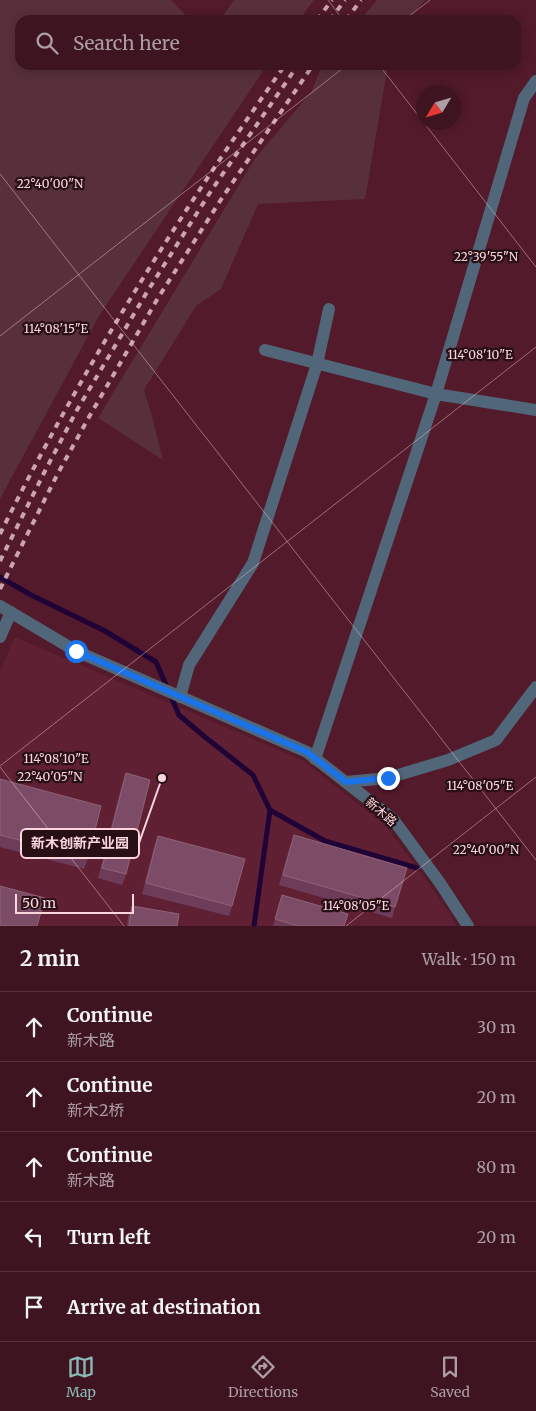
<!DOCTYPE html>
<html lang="en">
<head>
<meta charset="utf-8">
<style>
  :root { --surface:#3e1420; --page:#49212d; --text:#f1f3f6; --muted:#ad9ea5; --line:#57333e; --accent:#8bbbb9 }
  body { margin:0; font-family:Merriweather,"Noto Sans SC",serif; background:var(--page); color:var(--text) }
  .compass { position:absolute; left:416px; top:85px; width:45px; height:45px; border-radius:50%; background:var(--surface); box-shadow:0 2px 12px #0003; rotate:232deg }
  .scale { position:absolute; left:15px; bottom:12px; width:119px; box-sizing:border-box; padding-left:5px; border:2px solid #f9d5dc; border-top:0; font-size:14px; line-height:18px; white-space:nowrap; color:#f9d5dc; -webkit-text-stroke:4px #280f16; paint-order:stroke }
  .stop { position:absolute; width:15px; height:15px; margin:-11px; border:4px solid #1a73e8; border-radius:50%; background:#fff }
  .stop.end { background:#1a73e8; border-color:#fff; box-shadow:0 1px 5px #0008 }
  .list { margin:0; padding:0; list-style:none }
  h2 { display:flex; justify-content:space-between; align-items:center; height:65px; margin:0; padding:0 20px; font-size:21px }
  h2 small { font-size:16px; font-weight:400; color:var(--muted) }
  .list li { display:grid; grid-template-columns:32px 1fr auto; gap:15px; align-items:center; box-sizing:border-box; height:70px; padding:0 20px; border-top:1px solid var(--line) }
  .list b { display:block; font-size:19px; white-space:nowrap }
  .list p { margin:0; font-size:16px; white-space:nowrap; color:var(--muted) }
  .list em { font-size:16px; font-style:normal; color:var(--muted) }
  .icon { flex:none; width:28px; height:28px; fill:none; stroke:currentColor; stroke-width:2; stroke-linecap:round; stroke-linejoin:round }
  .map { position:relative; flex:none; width:536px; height:926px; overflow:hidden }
  .search { position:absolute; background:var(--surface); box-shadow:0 2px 12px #0003; left:15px; right:15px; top:15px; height:55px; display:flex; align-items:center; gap:12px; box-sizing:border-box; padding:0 18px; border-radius:15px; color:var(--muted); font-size:19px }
  .sheet { height:415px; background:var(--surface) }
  nav { display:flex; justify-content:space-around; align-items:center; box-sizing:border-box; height:70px; border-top:1px solid var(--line); background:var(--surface); font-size:14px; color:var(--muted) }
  nav a { display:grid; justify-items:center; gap:2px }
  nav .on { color:var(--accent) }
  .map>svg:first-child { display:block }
</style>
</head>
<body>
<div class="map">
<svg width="536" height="926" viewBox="0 0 536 926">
  <rect width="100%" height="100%" fill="#521a2b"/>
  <path fill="#602033" d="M15 637 302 760 386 826 432 888 457 926H0V671Z"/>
  <path fill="#58303a" d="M0 0H171L190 20H20V65H267L99 316 0 499Z
    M234 0H314L299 20H220Z
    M377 0H425L408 20H360Z
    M322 65H388L365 199 258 204 221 289 196 306 144 390 152 416 163 460 98 418 254 160 312 91Z"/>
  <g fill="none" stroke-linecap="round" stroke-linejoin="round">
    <path stroke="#1f0236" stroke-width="5" d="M0 577 31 595 105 631 156 662 179 715 205 737 253 775 270 810 254 926
      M270 810 325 841 417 868"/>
    <path stroke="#516678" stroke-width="12" d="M265 350 436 394 536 410
      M0 606 76 651 307 752 393 819 440 883 468 926
      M0 637 11 612
      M180 697 189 665 253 563 317 364 329 309
      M315 759 436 394 524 98 536 81
      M346 782 388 778 448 760 496 740 536 687"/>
    <path stroke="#cda4ad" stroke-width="4" stroke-dasharray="6 6" stroke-linecap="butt" d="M317 20 332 0
      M330 20 345 0
      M346 20 361 0
      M0 534C81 370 179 215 285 65
      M0 561 46 469 77 410 147 292 211 191 298 65
      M0 589 57 475 89 417 158 298 222 198 313 65"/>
  </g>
  <path fill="#6e3c59" d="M126 773V874L122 885 98 878 122 784Z
    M0 779 88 858 84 869 0 847Z
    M294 835 395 907 392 918 279 885 290 846Z
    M158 836 232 906 229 916 142 894 154 847Z
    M282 895 344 926H273Z
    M132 906 177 926H127L128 917Z"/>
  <path fill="#7c4c67" stroke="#906279" d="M126 773 150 780 126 874 102 868Z
    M0 779 101 806 88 858 0 835Z
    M294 835 407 868 395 907 283 875Z
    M158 836 245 859 232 906 146 883Z
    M0 886 45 898 37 926H0Z
    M282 895 348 914 344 926H298L275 919Z
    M132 906 179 914 177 926H129Z"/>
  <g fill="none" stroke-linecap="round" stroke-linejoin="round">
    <path stroke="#1a73e8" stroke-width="6" d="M76 651 307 752 346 782 388 778"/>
  </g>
  <path fill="none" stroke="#f9d5dc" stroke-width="1" stroke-opacity="0.45" d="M328 0 343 20M404 20 430 0M379 65 536 267M0 174 536 860M0 336 347 65M0 766 536 347M0 767 124 926M346 926 536 777"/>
  <g text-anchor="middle" stroke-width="4.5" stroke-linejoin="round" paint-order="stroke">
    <g font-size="12" fill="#f9d5dc" stroke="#280f16">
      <text transform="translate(381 812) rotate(41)" y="4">新木路</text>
    </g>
  </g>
  <g font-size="12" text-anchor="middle" fill="#f9d5dc" stroke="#280f16" stroke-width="4.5" stroke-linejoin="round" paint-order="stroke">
    <text x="50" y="188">22°40'00"N</text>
    <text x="486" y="261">22°39'55"N</text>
    <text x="56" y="333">114°08'15"E</text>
    <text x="480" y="359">114°08'10"E</text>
    <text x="56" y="763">114°08'10"E</text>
    <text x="50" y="781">22°40'05"N</text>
    <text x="480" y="790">114°08'05"E</text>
    <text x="486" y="854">22°40'00"N</text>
    <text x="356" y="910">114°08'05"E</text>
  </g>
  <path fill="none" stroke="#f9d5dc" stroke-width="2" d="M162 778L139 843"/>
  <circle fill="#f9d5dc" stroke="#280f16" stroke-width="2" cx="162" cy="778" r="5"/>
  <rect fill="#280f16" stroke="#f9d5dc" stroke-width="2" x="21" y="829" width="118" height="29" rx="5"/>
  <g font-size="14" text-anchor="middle" font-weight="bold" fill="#f9d5dc">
    <text x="80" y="848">新木创新产业园</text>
  </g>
</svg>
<svg class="compass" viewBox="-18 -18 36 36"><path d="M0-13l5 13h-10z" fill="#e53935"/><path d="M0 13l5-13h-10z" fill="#ad9ea5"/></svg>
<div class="scale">50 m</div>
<div class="stop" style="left:76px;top:651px"></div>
<div class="stop end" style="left:388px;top:778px"></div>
<div class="search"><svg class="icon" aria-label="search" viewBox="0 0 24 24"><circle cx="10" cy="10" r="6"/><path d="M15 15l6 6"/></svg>Search here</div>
</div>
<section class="sheet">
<h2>2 min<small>Walk · 150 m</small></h2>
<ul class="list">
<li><svg class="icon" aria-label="ahead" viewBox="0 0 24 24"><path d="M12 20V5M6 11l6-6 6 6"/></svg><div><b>Continue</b><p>新木路</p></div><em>30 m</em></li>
<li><svg class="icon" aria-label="ahead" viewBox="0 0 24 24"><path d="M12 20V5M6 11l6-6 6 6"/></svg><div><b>Continue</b><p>新木2桥</p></div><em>20 m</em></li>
<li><svg class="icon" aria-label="ahead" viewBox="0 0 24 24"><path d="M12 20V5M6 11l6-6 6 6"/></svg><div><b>Continue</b><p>新木路</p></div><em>80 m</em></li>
<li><svg class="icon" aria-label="left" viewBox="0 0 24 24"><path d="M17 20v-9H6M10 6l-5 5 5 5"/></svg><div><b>Turn left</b></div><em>20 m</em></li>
<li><svg class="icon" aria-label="arrive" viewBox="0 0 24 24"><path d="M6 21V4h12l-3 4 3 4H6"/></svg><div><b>Arrive at destination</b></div></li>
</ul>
</section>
<nav>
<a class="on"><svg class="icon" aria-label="map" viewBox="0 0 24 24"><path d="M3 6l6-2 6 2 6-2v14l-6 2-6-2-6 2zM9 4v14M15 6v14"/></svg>Map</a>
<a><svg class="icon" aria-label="directions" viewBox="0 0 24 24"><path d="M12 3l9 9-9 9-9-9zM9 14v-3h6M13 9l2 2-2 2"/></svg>Directions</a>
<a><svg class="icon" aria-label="saved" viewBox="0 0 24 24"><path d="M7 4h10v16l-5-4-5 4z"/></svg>Saved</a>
</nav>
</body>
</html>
